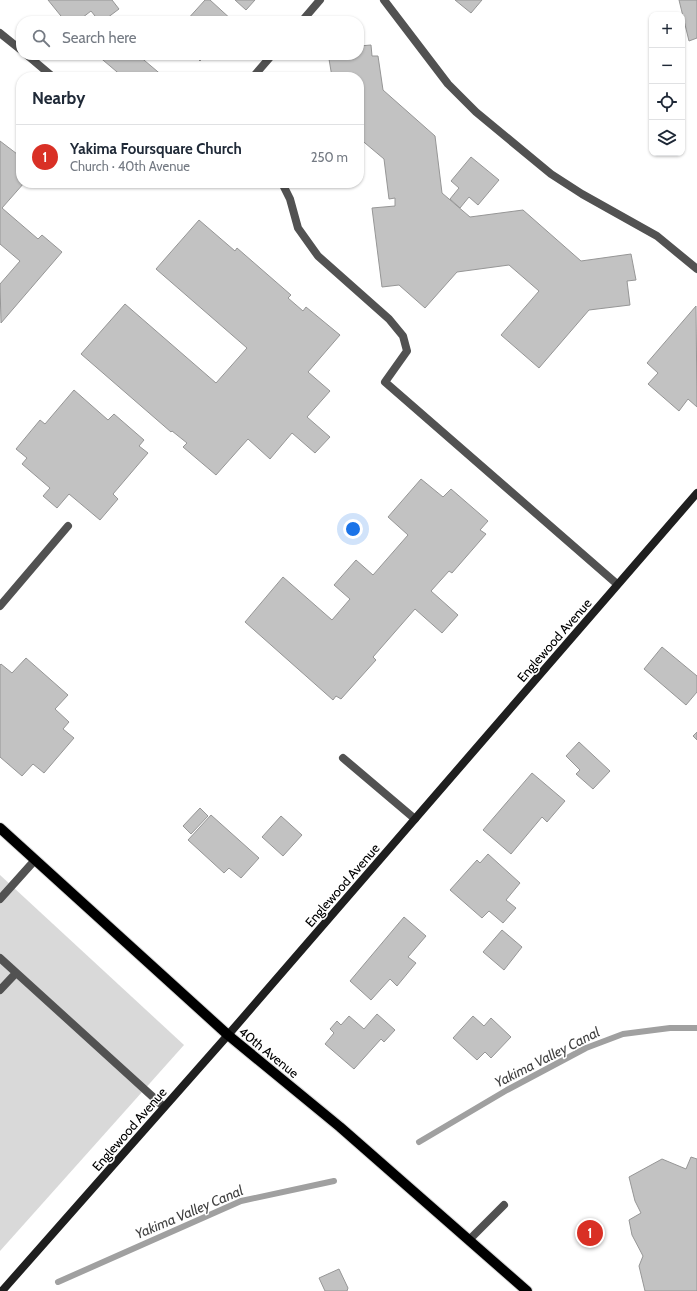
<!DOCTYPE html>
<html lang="en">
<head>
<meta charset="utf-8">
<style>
  :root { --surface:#fff; --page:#f6f6f7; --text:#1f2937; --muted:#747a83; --line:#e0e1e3; --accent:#d93025 }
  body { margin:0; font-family:Cabin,sans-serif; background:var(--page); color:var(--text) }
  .controls { position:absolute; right:12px; top:12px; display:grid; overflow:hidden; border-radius:8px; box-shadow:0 1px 3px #0004 }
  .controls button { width:36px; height:36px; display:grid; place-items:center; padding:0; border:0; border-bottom:1px solid var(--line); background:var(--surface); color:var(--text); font:20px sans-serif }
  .you { position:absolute; left:353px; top:529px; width:14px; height:14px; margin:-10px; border:3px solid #fff; border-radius:50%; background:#1a73e8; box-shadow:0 0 0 6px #1a73e833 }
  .badge { display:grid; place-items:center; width:26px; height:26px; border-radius:50%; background:var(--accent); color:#fff; font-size:13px; font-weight:700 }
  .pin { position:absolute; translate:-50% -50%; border:2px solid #fff; box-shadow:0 1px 4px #0006 }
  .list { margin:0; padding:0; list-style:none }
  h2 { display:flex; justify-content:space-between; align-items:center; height:52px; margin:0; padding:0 16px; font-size:17px }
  h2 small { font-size:13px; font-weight:400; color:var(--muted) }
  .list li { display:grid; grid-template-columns:26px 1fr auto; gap:12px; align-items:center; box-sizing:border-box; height:64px; padding:0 16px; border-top:1px solid var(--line) }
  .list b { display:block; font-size:15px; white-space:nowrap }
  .list p { margin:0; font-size:13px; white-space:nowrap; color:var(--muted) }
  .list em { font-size:13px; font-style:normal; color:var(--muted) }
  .icon { flex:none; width:22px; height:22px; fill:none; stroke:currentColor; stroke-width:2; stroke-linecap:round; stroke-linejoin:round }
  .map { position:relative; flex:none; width:697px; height:1291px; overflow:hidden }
  .search { position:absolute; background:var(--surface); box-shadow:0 1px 3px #0004; left:16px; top:16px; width:348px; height:44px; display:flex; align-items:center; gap:10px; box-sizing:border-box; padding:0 14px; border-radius:16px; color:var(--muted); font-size:15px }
  .panel { position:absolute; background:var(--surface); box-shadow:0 1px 3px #0004; left:16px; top:72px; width:348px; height:116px; border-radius:16px }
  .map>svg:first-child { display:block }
</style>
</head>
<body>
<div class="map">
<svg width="697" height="1291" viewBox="0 0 697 1291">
  <rect width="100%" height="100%" fill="#fff"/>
  <path fill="#d9d9d9" d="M0 875 184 1045 0 1251Z"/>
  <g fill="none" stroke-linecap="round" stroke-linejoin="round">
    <path stroke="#a0a0a0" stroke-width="6" d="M419 1142 507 1090 586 1048 623 1034 670 1028H697
      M58 1282 241 1201 334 1181"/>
  </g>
  <path fill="#c2c2c2" stroke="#969696" d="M48 0H112L119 9 103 21H99L91 11 78 21H65Z
    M205 0H210L233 21H186Z
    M235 0H255L246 10Z
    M455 0H482L471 13Z
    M679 0H697V38L689 41Z
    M371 45 372 56H378L383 90 435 136 442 193 470 217 523 210 581 261 631 254 636 280 627 281 630 305 589 310 539 368 501 335 539 291 509 265 457 272 425 308 399 285 382 287 372 208 395 206V198L389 199 384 159 359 138V77H332L329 59 359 55V46Z
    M97 55H138L164 77H123Z
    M194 55H205L200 61Z
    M0 141 21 157V183H24L2 208 38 239 42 235 62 252 1 323 0 284 20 261 0 244Z
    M471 157 499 180 478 205 469 197 460 208 450 199 459 188 451 181Z
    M199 220 235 251 237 248 291 295 288 298 303 311 306 307 340 335 308 372 330 391 307 417 330 437 315 453 292 433 270 459 248 439 216 475 183 447 187 443 172 431 171 432 81 354 125 304 216 383 247 348 156 269Z
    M696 306 697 407 688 399 679 411 648 384 658 373 647 363Z
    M74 390 108 420 114 414 144 440 139 446 148 453 113 494 118 499 100 520 69 494 57 508 43 496 50 488 22 464 27 458 16 449 40 420 45 424Z
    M421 479 443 497 451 489 488 521 480 530 486 534 452 573 449 571 431 591 458 615 442 633 415 609 373 657 376 660 341 699 336 696 333 700 245 622 283 577 332 620 350 599 334 585 356 560 373 575 408 535 388 517Z
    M662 647 697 676V692L686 705 644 669Z
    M26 658 68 695 55 709 69 722 63 729 74 738 44 773 33 764 22 776 0 757V665L1 664 12 673Z
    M697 732V740L693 736Z
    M579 742 610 771 593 789 576 774 580 770 566 756Z
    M532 773 565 801 547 822 542 817 511 854 483 830Z
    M200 808 208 816 191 834 183 826Z
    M211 815 259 858 241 878 229 868 224 873 188 840Z
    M281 816 302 835 283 856 262 837Z
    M488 854 520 883 506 900 516 908 503 923 489 911 482 918 450 890 477 860 480 863Z
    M404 917 426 936 408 957 416 963 397 986 390 979 371 1000 350 981Z
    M502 930 522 947 504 970 483 952Z
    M377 1014 395 1030 384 1042 381 1039 354 1069 325 1044 334 1033 330 1029 337 1021 341 1025 349 1016 364 1029Z
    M473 1016 484 1026 491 1018 511 1037 491 1058 485 1052 477 1060 453 1038Z
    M691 1157 697 1159V1291H645L639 1266 643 1256 632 1235 629 1220 641 1213 635 1201 629 1177 662 1159 686 1169Z
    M339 1269 348 1288 347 1291H325L319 1278Z"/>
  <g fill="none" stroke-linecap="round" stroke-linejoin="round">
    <defs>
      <path id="primary" d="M0 828 228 1035 340 1127 527 1291"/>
    </defs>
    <use href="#primary" stroke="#dbdbdb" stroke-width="12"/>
    <path stroke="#525252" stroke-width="8" d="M384 0 448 84 476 112 551 174 582 194 657 236 697 269
      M282 183 290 199 298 228 318 256 389 319 403 336 407 351 385 382 617 584
      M0 606 68 526
      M343 758 415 819
      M0 899 35 860
      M0 958 164 1107
      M0 990 16 973
      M469 1240 504 1205"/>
    <path stroke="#525252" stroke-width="8" d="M302 21 320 0
      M0 33 21 50
      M27 55 53 77
      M253 77 272 55"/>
    <path stroke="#1f1f1f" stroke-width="8" d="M2 1291 228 1035 697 493"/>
    <use href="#primary" stroke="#000" stroke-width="10"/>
  </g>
  <g text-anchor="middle" stroke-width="3" stroke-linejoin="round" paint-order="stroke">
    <g font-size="13" fill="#000" stroke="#fff">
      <text transform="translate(554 640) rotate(-49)" y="5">Englewood Avenue</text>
      <text transform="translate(342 885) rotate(-49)" y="5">Englewood Avenue</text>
      <text transform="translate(269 1052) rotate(39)" y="5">40th Avenue</text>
      <text transform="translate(129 1129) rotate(-49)" y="5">Englewood Avenue</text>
    </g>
    <g font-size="14" font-style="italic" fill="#414141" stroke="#fff">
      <text transform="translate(547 1057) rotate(-27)" y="5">Yakima Valley Canal</text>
      <text transform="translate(189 1212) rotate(-23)" y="5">Yakima Valley Canal</text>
    </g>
  </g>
</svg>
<div class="controls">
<button>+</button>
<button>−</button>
<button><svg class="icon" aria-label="locate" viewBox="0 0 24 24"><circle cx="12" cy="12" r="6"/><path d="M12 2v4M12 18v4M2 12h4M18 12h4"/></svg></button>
<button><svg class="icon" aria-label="layers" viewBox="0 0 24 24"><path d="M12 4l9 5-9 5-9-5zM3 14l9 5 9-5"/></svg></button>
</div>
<div class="you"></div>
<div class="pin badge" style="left:590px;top:1233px">1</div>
<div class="search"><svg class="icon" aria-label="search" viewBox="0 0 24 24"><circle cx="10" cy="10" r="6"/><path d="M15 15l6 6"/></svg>Search here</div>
<section class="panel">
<h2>Nearby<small></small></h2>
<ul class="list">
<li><span class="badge">1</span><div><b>Yakima Foursquare Church</b><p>Church · 40th Avenue</p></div><em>250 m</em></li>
</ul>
</section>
</div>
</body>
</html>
